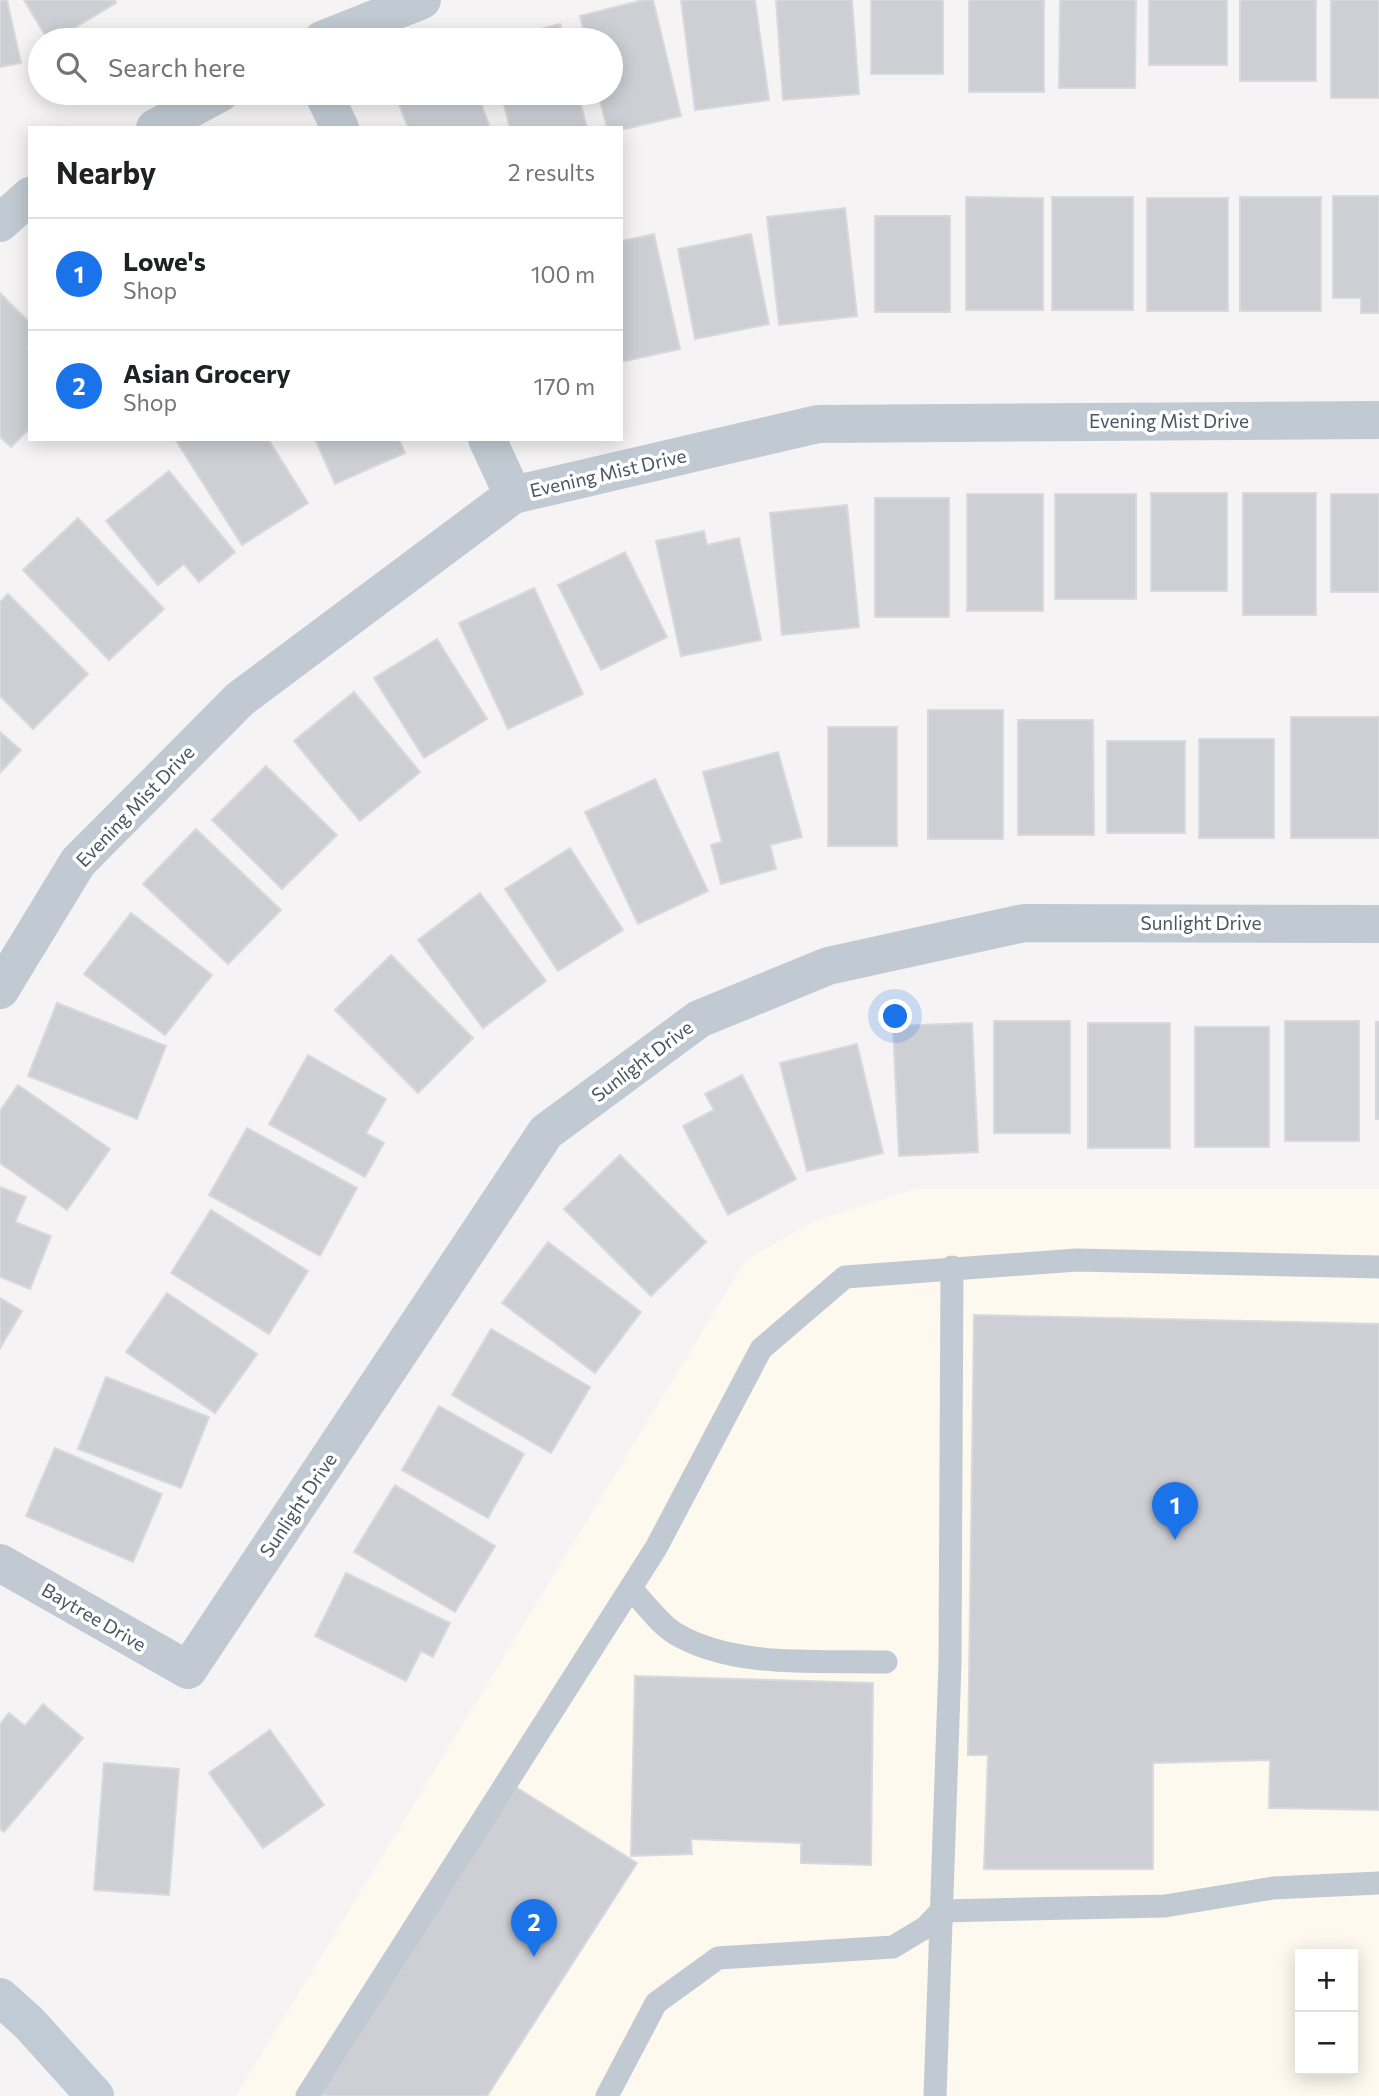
<!DOCTYPE html>
<html lang="en">
<head>
<meta charset="utf-8">
<style>
  :root { --surface:#fff; --page:#f6f6f6; --text:#202124; --muted:#757577; --line:#e0e0e0; --accent:#1a73e8 }
  body { margin:0; font-family:Commissioner,sans-serif; background:var(--page); color:var(--text) }
  .controls { position:absolute; right:21px; bottom:21px; display:grid; overflow:hidden; border-radius:0px; box-shadow:0 4px 18px #0003 }
  .controls button { width:63px; height:63px; display:grid; place-items:center; padding:0; border:0; border-bottom:2px solid var(--line); background:var(--surface); color:var(--text); font:35px sans-serif }
  .you { position:absolute; left:896px; top:1017px; width:24px; height:24px; margin:-18px; border:5px solid #fff; border-radius:50%; background:#1a73e8; box-shadow:0 0 0 10px #1a73e833 }
  .badge { display:grid; place-items:center; width:46px; height:46px; border-radius:50%; background:var(--accent); color:#fff; font-size:23px; font-weight:700 }
  .pin { position:absolute; translate:-50% -58px; filter:drop-shadow(0 2px 4px #0008) }
  .pin::after { content:''; position:absolute; top:37px; width:24px; height:21px; background:inherit; clip-path:polygon(0 0,100% 0,50% 100%) }
  .list { margin:0; padding:0; list-style:none }
  h2 { display:flex; justify-content:space-between; align-items:center; height:91px; margin:0; padding:0 28px; font-size:30px }
  h2 small { font-size:23px; font-weight:400; color:var(--muted) }
  .list li { display:grid; grid-template-columns:46px 1fr auto; gap:21px; align-items:center; box-sizing:border-box; height:112px; padding:0 28px; border-top:2px solid var(--line) }
  .list b { display:block; font-size:26px; white-space:nowrap }
  .list p { margin:0; font-size:23px; white-space:nowrap; color:var(--muted) }
  .list em { font-size:23px; font-style:normal; color:var(--muted) }
  .icon { flex:none; width:38px; height:38px; fill:none; stroke:currentColor; stroke-width:2; stroke-linecap:round; stroke-linejoin:round }
  .map { position:relative; flex:none; width:1379px; height:2096px; overflow:hidden }
  .search { position:absolute; background:var(--surface); box-shadow:0 4px 18px #0003; left:28px; top:28px; width:595px; height:77px; display:flex; align-items:center; gap:18px; box-sizing:border-box; padding:0 24px; border-radius:38px; color:var(--muted); font-size:26px }
  .panel { position:absolute; background:var(--surface); box-shadow:0 4px 18px #0003; left:28px; top:126px; width:595px; height:315px; border-radius:0px }
  .map>svg:first-child { display:block }
</style>
</head>
<body>
<div class="map">
<svg width="1379" height="2096" viewBox="0 0 1379 2096">
  <rect width="100%" height="100%" fill="#f5f3f3"/>
  <path fill="#fdf9ef" fill-rule="evenodd" d="M916 1189H1379V2096H236L746 1260 814 1221ZM1300 1954H1353V2070H1300Z"/>
  <path fill="#cdcfd5" stroke="#d7d9de" stroke-width="2" d="M0 0H7L21 63 0 67Z
    M24 0H115L116 3 54 40H48Z
    M643 0H653L681 116 621 130V128H607L598 93H611V40H586L580 16Z
    M681 0H755L769 100 695 110Z
    M776 0H852L859 94 783 100Z
    M871 0H943V74H871Z
    M969 0H1044V92H969Z
    M1060 0H1136L1135 88H1059Z
    M1149 0H1227V65H1149Z
    M1240 0H1316V81H1240Z
    M1331 0H1379V98H1331Z
    M560 24 564 40H498Z
    M395 93H477L490 128H408Z
    M501 93H578L587 128H510Z
    M1333 196H1379V313H1361V298H1333Z
    M966 197 1043 198V310H966Z
    M1052 197H1133V310H1052Z
    M1240 197H1321V311H1240Z
    M1147 198H1228V311H1147Z
    M845 208 857 316 779 325 767 217Z
    M875 216H950V312H875Z
    M654 234 680 349 621 362V241Z
    M751 234 769 324 695 339 678 249Z
    M0 293 30 323V345L27 348 30 351V428L11 447 0 437Z
    M181 439H268L308 503 242 545 177 442Z
    M315 439H399L405 453 335 484Z
    M169 471 235 552 199 582 184 564 158 585 106 521Z
    M1151 493H1227V591H1151Z
    M1243 493H1316V615H1243Z
    M967 494H1043V611H967Z
    M1055 494H1136V599H1055Z
    M1331 494H1379V592H1331Z
    M875 498H949V617H875Z
    M847 505 859 627 782 635 770 513Z
    M78 518 164 609 109 660 23 570Z
    M704 531 707 545 739 538 761 640 681 656 656 541Z
    M625 552 667 637 601 670 558 585Z
    M534 588 583 694 508 729 459 623Z
    M8 594 88 674 33 729 0 696V602Z
    M437 639 487 719 424 758 374 678Z
    M354 692 420 772 360 821 294 741Z
    M928 710H1003V839H928Z
    M1291 717H1379V838H1291Z
    M1018 720H1093L1094 835H1018Z
    M828 727H897V846H828Z
    M0 732 21 750 0 773Z
    M1199 739H1274V838H1199Z
    M1107 741H1185V833H1107Z
    M778 752 802 837 770 845 776 869 721 884 711 845 722 842 703 772Z
    M266 766 337 835 282 889 212 820Z
    M655 779 708 891 638 924 585 812Z
    M196 829 281 910 228 964 143 884Z
    M570 848 623 930 558 971 505 889Z
    M480 893 546 981 483 1028 418 940Z
    M131 913 212 975 165 1035 84 974Z
    M391 955 473 1038 418 1093 335 1010Z
    M57 1003 166 1046 137 1119 28 1076Z
    M994 1021H1070V1133H994Z
    M1285 1021H1359V1141H1285Z
    M1376 1022H1379V1119H1376Z
    M972 1023 978 1152 899 1156 893 1026Z
    M1088 1023H1170V1148H1088Z
    M1195 1027H1269V1147H1195Z
    M857 1044 883 1153 807 1171 780 1063Z
    M308 1055 386 1099 366 1133 384 1143 365 1177 269 1124Z
    M742 1075 796 1179 728 1215 683 1126 714 1110 705 1094Z
    M18 1085 110 1149 67 1210 0 1163V1111Z
    M247 1128 357 1188 320 1256 209 1195Z
    M620 1155 706 1242 651 1296 564 1209Z
    M0 1187 26 1197 15 1222 51 1236 30 1289 0 1277Z
    M211 1210 308 1271 269 1334 171 1273Z
    M548 1242 641 1312 595 1373 502 1303Z
    M167 1293 257 1354 215 1413 126 1352Z
    M0 1298 22 1311 0 1348Z
    M974 1315 1379 1324V1810L1269 1808 1270 1760 1153 1763V1869H984L988 1755H968Z
    M491 1329 590 1387 551 1453 452 1395Z
    M106 1377 209 1417 181 1488 78 1449Z
    M439 1406 524 1454 488 1518 402 1470Z
    M55 1448 162 1494 133 1562 26 1516Z
    M395 1485 495 1546 455 1612 354 1552Z
    M346 1573 450 1623 433 1657 421 1651 406 1681 315 1636Z
    M635 1676 873 1683 871 1865 801 1863V1843L691 1839 692 1854 631 1856Z
    M43 1704 83 1738 4 1832 0 1829V1724L9 1713 25 1726Z
    M270 1730 324 1805 263 1848 209 1773Z
    M104 1763 179 1769 169 1895 94 1890Z
    M514 1786 637 1863 487 2096H319Z"/>
  <g fill="none" stroke-linecap="round" stroke-linejoin="round">
    <path stroke="#c1cad2" stroke-width="23" d="M631 1589C645 1603 659 1624 676 1634 736 1669 819 1660 886 1662
      M307 2096 656 1548 761 1349 845 1277 1077 1260 1379 1267
      M607 2096 656 2003 718 1958 893 1947 926 1927 941 1911 1165 1906 1273 1888 1379 1883
      M935 2096 950 1663 952 1267"/>
    <path stroke="#c1cad2" stroke-width="38" d="M322 40 422 0
      M323 93 340 128
      M155 128 220 93
      M0 223 30 196
      M487 439 513 495
      M0 990 78 862 240 699 513 495 818 424 1379 420
      M0 1563 188 1670 546 1132 699 1019 828 966 1024 923 1379 924"/>
    <path stroke="#c1cbd6" stroke-width="38" d="M0 1997 29 2023 95 2096"/>
  </g>
  <g text-anchor="middle" stroke-width="7" stroke-linejoin="round" paint-order="stroke">
    <g font-size="19" fill="#4a5661" stroke="#fff">
      <text x="1169" y="428">Evening Mist Drive</text>
      <text transform="translate(608 473) rotate(-13)" y="7">Evening Mist Drive</text>
      <text transform="translate(135 806) rotate(-46)" y="7">Evening Mist Drive</text>
      <text x="1201" y="930">Sunlight Drive</text>
      <text transform="translate(642 1061) rotate(-37)" y="7">Sunlight Drive</text>
      <text transform="translate(298 1505) rotate(-56)" y="7">Sunlight Drive</text>
      <text transform="translate(94 1617) rotate(30)" y="7">Baytree Drive</text>
    </g>
  </g>
</svg>
<div class="controls">
<button>+</button>
<button>−</button>
</div>
<div class="you"></div>
<div class="pin badge" style="left:1175px;top:1540px">1</div>
<div class="pin badge" style="left:534px;top:1957px">2</div>
<div class="search"><svg class="icon" aria-label="search" viewBox="0 0 24 24"><circle cx="10" cy="10" r="6"/><path d="M15 15l6 6"/></svg>Search here</div>
<section class="panel">
<h2>Nearby<small>2 results</small></h2>
<ul class="list">
<li><span class="badge">1</span><div><b>Lowe's</b><p>Shop</p></div><em>100 m</em></li>
<li><span class="badge">2</span><div><b>Asian Grocery</b><p>Shop</p></div><em>170 m</em></li>
</ul>
</section>
</div>
</body>
</html>
